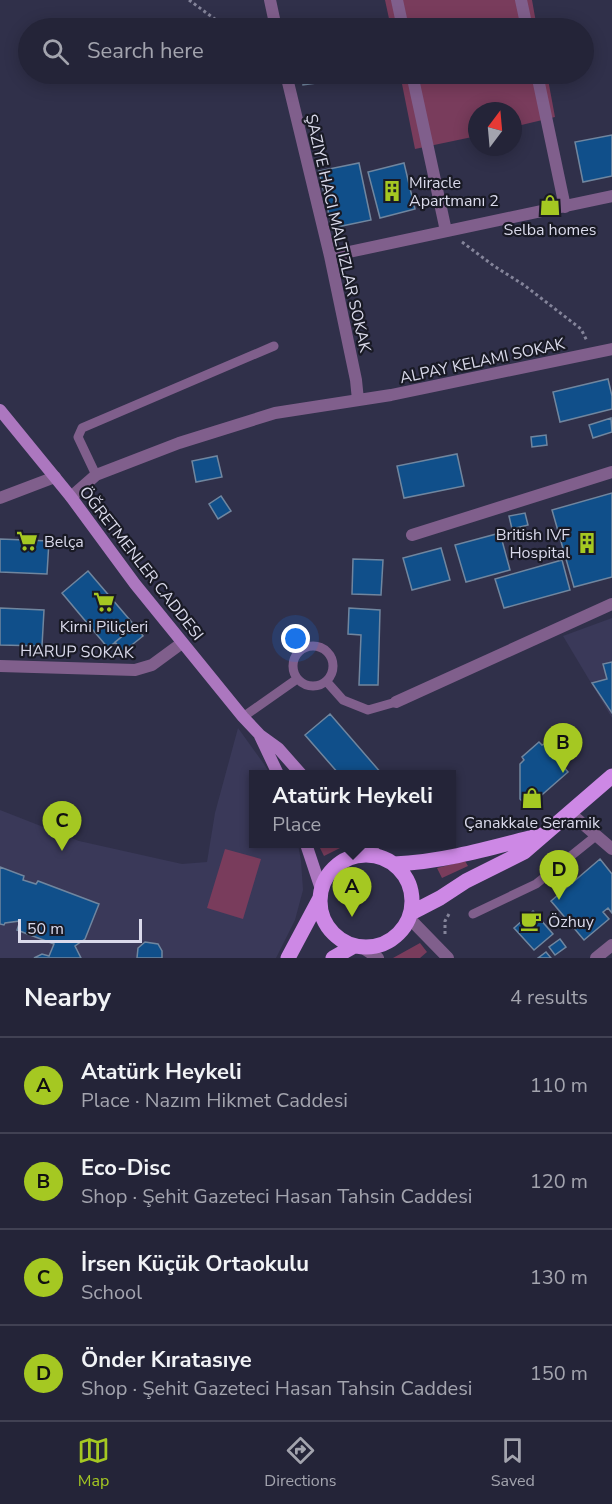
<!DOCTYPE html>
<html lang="en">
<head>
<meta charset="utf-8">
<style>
  :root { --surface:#242438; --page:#303043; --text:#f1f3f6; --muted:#a3a4ae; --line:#414153; --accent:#a5c822 }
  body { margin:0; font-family:"Nunito Sans",sans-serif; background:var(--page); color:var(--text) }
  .compass { position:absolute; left:468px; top:102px; width:54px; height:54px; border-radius:50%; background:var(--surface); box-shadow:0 3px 15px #0003; rotate:16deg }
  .scale { position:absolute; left:18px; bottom:15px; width:124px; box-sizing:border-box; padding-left:6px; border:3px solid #dadaeb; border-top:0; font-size:16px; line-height:21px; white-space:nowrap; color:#dadaeb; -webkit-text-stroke:4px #191a25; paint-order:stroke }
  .you { position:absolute; left:296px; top:639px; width:21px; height:21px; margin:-15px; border:4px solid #fff; border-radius:50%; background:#1a73e8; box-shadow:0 0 0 9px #1a73e833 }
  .badge { display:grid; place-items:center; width:39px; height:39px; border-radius:50%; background:var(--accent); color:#111; font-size:20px; font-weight:700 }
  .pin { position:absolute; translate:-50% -50px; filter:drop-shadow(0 2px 3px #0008) }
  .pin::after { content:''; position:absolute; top:32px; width:21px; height:18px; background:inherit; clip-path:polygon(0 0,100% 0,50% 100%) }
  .popup { position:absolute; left:249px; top:770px; width:207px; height:78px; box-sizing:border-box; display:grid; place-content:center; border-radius:0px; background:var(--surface); filter:drop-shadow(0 2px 4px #0005); font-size:20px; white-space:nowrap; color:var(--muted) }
  .popup b { font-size:22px; color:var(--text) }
  .popup::after { content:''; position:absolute; left:50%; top:100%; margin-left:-12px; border:12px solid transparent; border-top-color:var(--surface) }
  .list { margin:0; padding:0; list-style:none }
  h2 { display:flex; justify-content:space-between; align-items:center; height:78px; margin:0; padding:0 24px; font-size:26px }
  h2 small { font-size:20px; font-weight:400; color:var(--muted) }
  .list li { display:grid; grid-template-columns:39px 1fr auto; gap:18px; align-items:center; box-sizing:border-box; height:96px; padding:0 24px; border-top:2px solid var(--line) }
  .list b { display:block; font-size:22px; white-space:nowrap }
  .list p { margin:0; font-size:20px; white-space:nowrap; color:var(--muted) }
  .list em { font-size:20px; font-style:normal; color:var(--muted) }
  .icon { flex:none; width:33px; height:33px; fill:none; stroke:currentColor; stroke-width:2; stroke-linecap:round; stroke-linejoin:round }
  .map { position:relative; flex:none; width:612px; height:958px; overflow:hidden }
  .search { position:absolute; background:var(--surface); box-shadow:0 3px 15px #0003; left:18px; right:18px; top:18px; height:66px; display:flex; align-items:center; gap:15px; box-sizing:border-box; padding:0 21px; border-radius:33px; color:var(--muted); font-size:22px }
  .sheet { height:462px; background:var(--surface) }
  nav { display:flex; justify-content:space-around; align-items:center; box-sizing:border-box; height:84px; border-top:2px solid var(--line); background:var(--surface); font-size:16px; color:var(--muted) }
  nav a { display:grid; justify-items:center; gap:3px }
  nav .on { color:var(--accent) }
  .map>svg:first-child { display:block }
</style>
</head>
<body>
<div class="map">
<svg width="612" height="958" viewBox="0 0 612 958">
  <rect width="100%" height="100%" fill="#30304a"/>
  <path fill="#3a3959" d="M612 618V718L563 636Z
    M238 728 264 764 270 774H253V844H298L301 861 303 890 295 920 276 958H0V810L79 841 182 864 207 862 215 813Z"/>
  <path fill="#793c5c" d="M385 0H532L537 28H391Z
    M400 74H547L555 117 513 127V111H477V136L415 149Z
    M327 844H348L324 856 320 848Z
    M225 849 261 859 243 919 207 908Z
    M465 861 468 866 442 878 437 868Z
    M420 943 427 952 420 958H393Z"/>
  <path fill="#104f8a" stroke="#70869f" stroke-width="1.5" d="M302 74H329L330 81 303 85Z
    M612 135V176L583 182 575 142Z
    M359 163 371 220 332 228 319 171Z
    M404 163 415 209 380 218 368 172Z
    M608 379 612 396V409L560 422 553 392Z
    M611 418 612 432 593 438 589 425Z
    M546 435 547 445 532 447 531 437Z
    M457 454 464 486 404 498 397 466Z
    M217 456 222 477 196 482 192 461Z
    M612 493V577L574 587 552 510Z
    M221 496 231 511 218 519 209 504Z
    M525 513 528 525 512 529 509 516Z
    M500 533 510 570 466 582 455 545Z
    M0 539 49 541 47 574 0 572Z
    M441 548 450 580 412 590 403 558Z
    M353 559 383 560 381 595 352 594Z
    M562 560 570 590 504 608 495 579Z
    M88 571 135 626 108 648 62 593Z
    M0 608 44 610 42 646 0 645Z
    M349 608 380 610 378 685H359L361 635 348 634Z
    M135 626 143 636 123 652 115 642Z
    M612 662V713L592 683 607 679 603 664Z
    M330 714 382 774H339L305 735Z
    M539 742 542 745 544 744 568 772 528 807 520 799V764L524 760 522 757Z
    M600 859 612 874V913L608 908 603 912 609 919 584 940 551 901Z
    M0 867 24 876 23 880 36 884 38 881 99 904 85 939 75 946 81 958H34L42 954 49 956 54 944 17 930 20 921 5 923 4 925 0 924Z
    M533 911 553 934 534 950 514 928Z
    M560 939 566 947 555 955 549 947Z
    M145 942 158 944 162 951V958H137L138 948Z
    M546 952 551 958H538Z"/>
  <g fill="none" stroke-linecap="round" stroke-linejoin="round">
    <path stroke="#84849a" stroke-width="3" stroke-dasharray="3 3" stroke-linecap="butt" d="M189 0 227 28
      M462 242 494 266 524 285 581 329 587 341
      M445 934V921L449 914 448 912"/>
    <path stroke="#805f8c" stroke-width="9" d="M96 475 78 437 82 428 274 346
      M293 666a20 20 0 1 1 40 0a20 20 0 1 1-40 0Z
      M327 682 343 700 368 710 396 702
      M243 717 297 679
      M473 914 536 884 597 835"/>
    <path stroke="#805f8c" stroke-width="12" d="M270 0 276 28
      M397 0 403 28
      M521 0 527 28
      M286 74 330 256 356 380 358 400
      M412 74 446 231
      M537 74 565 207
      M330 256 612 196
      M71 497 96 475 179 443 275 413 391 395 612 349
      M0 498 55 477
      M412 535 612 472
      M0 666 135 670 152 665 182 643
      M396 702 612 604
      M569 812 612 849
      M410 919 448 958
      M363 948 378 958
      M596 958 612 945"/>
    <path stroke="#ac77bf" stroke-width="12" d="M0 410 71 497 135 584 243 717 260 735 278 748 301 774
      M260 736 278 774
      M306 844 321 889
      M366 844 378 856"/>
    <path stroke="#cd88e5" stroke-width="15" d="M320 901a46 46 0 1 1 92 0a46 46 0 1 1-92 0Z
      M394 864C444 862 494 847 541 835
      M411 913 440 898 466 881 524 852 612 776
      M288 958 320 898
      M333 958 354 946"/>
  </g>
  <defs>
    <symbol id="building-bare" viewBox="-9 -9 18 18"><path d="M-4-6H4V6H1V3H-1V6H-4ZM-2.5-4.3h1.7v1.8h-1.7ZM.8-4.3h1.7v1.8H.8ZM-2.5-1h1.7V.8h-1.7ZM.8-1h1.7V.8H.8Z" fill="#a5c822" stroke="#191a25" stroke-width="2.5" paint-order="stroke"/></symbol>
    <symbol id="shop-bare" viewBox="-9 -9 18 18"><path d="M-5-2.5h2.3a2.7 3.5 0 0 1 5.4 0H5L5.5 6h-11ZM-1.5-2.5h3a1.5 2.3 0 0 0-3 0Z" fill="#a5c822" stroke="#191a25" stroke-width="2.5" paint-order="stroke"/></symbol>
    <symbol id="supermarket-bare" viewBox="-9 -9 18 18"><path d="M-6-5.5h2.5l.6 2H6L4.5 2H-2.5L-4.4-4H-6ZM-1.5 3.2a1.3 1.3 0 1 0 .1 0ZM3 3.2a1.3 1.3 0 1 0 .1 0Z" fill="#a5c822" stroke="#191a25" stroke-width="2.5" paint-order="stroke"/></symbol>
    <symbol id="cafe-bare" viewBox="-9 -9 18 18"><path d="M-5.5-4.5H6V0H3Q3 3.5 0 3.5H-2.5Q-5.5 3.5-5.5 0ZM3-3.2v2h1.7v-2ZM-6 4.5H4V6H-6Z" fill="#a5c822" stroke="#191a25" stroke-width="2.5" paint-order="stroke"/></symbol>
  </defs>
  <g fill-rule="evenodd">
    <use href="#building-bare" x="377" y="176" width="30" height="30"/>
    <use href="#shop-bare" x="535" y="190" width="30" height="30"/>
    <use href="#supermarket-bare" x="12" y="526" width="30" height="30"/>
    <use href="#building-bare" x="572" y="528" width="30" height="30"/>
    <use href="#supermarket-bare" x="89" y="587" width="30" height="30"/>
    <use href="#shop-bare" x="517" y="783" width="30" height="30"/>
    <use href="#cafe-bare" x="516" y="906" width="30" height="30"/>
  </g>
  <g text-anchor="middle" stroke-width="4.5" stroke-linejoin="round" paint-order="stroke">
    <g font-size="16" fill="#dadaeb" stroke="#191a25" text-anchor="start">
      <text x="409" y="188">Miracle<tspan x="409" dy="18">Apartmanı 2</tspan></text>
      <text x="550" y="235" text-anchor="middle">Selba homes</text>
      <text x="570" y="540" text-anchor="end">British IVF<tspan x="570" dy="18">Hospital</tspan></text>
      <text x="44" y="547">Belça</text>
      <text x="104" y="632" text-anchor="middle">Kirni Piliçleri</text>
      <text x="532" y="828" text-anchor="middle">Çanakkale Seramik</text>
      <text x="548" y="927">Özhuy</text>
    </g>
    <g font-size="16" fill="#dadaeb" stroke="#191a25">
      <text transform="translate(339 233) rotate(77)" y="6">ŞAZIYE HACI MALTIZLAR SOKAK</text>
      <text transform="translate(482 360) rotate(-12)" y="6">ALPAY KELAMI SOKAK</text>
      <text transform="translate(142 563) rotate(52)" y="6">ÖĞRETMENLER CADDESI</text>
      <text transform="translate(77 651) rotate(1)" y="6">HARUP SOKAK</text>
    </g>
  </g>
</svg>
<svg class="compass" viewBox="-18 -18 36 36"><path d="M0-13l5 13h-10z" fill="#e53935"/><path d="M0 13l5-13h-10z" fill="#a3a4ae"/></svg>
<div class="scale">50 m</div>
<div class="you"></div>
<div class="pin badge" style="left:352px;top:917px">A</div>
<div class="popup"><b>Atatürk Heykeli</b>Place</div>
<div class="pin badge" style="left:563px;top:773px">B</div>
<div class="pin badge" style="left:62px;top:851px">C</div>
<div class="pin badge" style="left:559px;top:900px">D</div>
<div class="search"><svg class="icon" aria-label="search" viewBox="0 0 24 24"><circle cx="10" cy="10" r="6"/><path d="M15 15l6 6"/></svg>Search here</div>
</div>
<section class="sheet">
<h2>Nearby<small>4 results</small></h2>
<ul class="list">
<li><span class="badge">A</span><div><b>Atatürk Heykeli</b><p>Place · Nazım Hikmet Caddesi</p></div><em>110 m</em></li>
<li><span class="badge">B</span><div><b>Eco-Disc</b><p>Shop · Şehit Gazeteci Hasan Tahsin Caddesi</p></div><em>120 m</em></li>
<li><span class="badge">C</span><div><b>İrsen Küçük Ortaokulu</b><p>School</p></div><em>130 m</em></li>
<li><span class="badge">D</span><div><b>Önder Kıratasıye</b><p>Shop · Şehit Gazeteci Hasan Tahsin Caddesi</p></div><em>150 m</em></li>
</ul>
</section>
<nav>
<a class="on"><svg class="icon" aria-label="map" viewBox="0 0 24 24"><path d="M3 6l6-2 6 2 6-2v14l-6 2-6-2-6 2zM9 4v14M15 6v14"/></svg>Map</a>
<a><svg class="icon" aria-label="directions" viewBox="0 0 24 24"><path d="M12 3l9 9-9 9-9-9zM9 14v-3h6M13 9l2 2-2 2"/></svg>Directions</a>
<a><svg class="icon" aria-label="saved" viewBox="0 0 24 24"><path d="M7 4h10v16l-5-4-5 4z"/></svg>Saved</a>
</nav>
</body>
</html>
